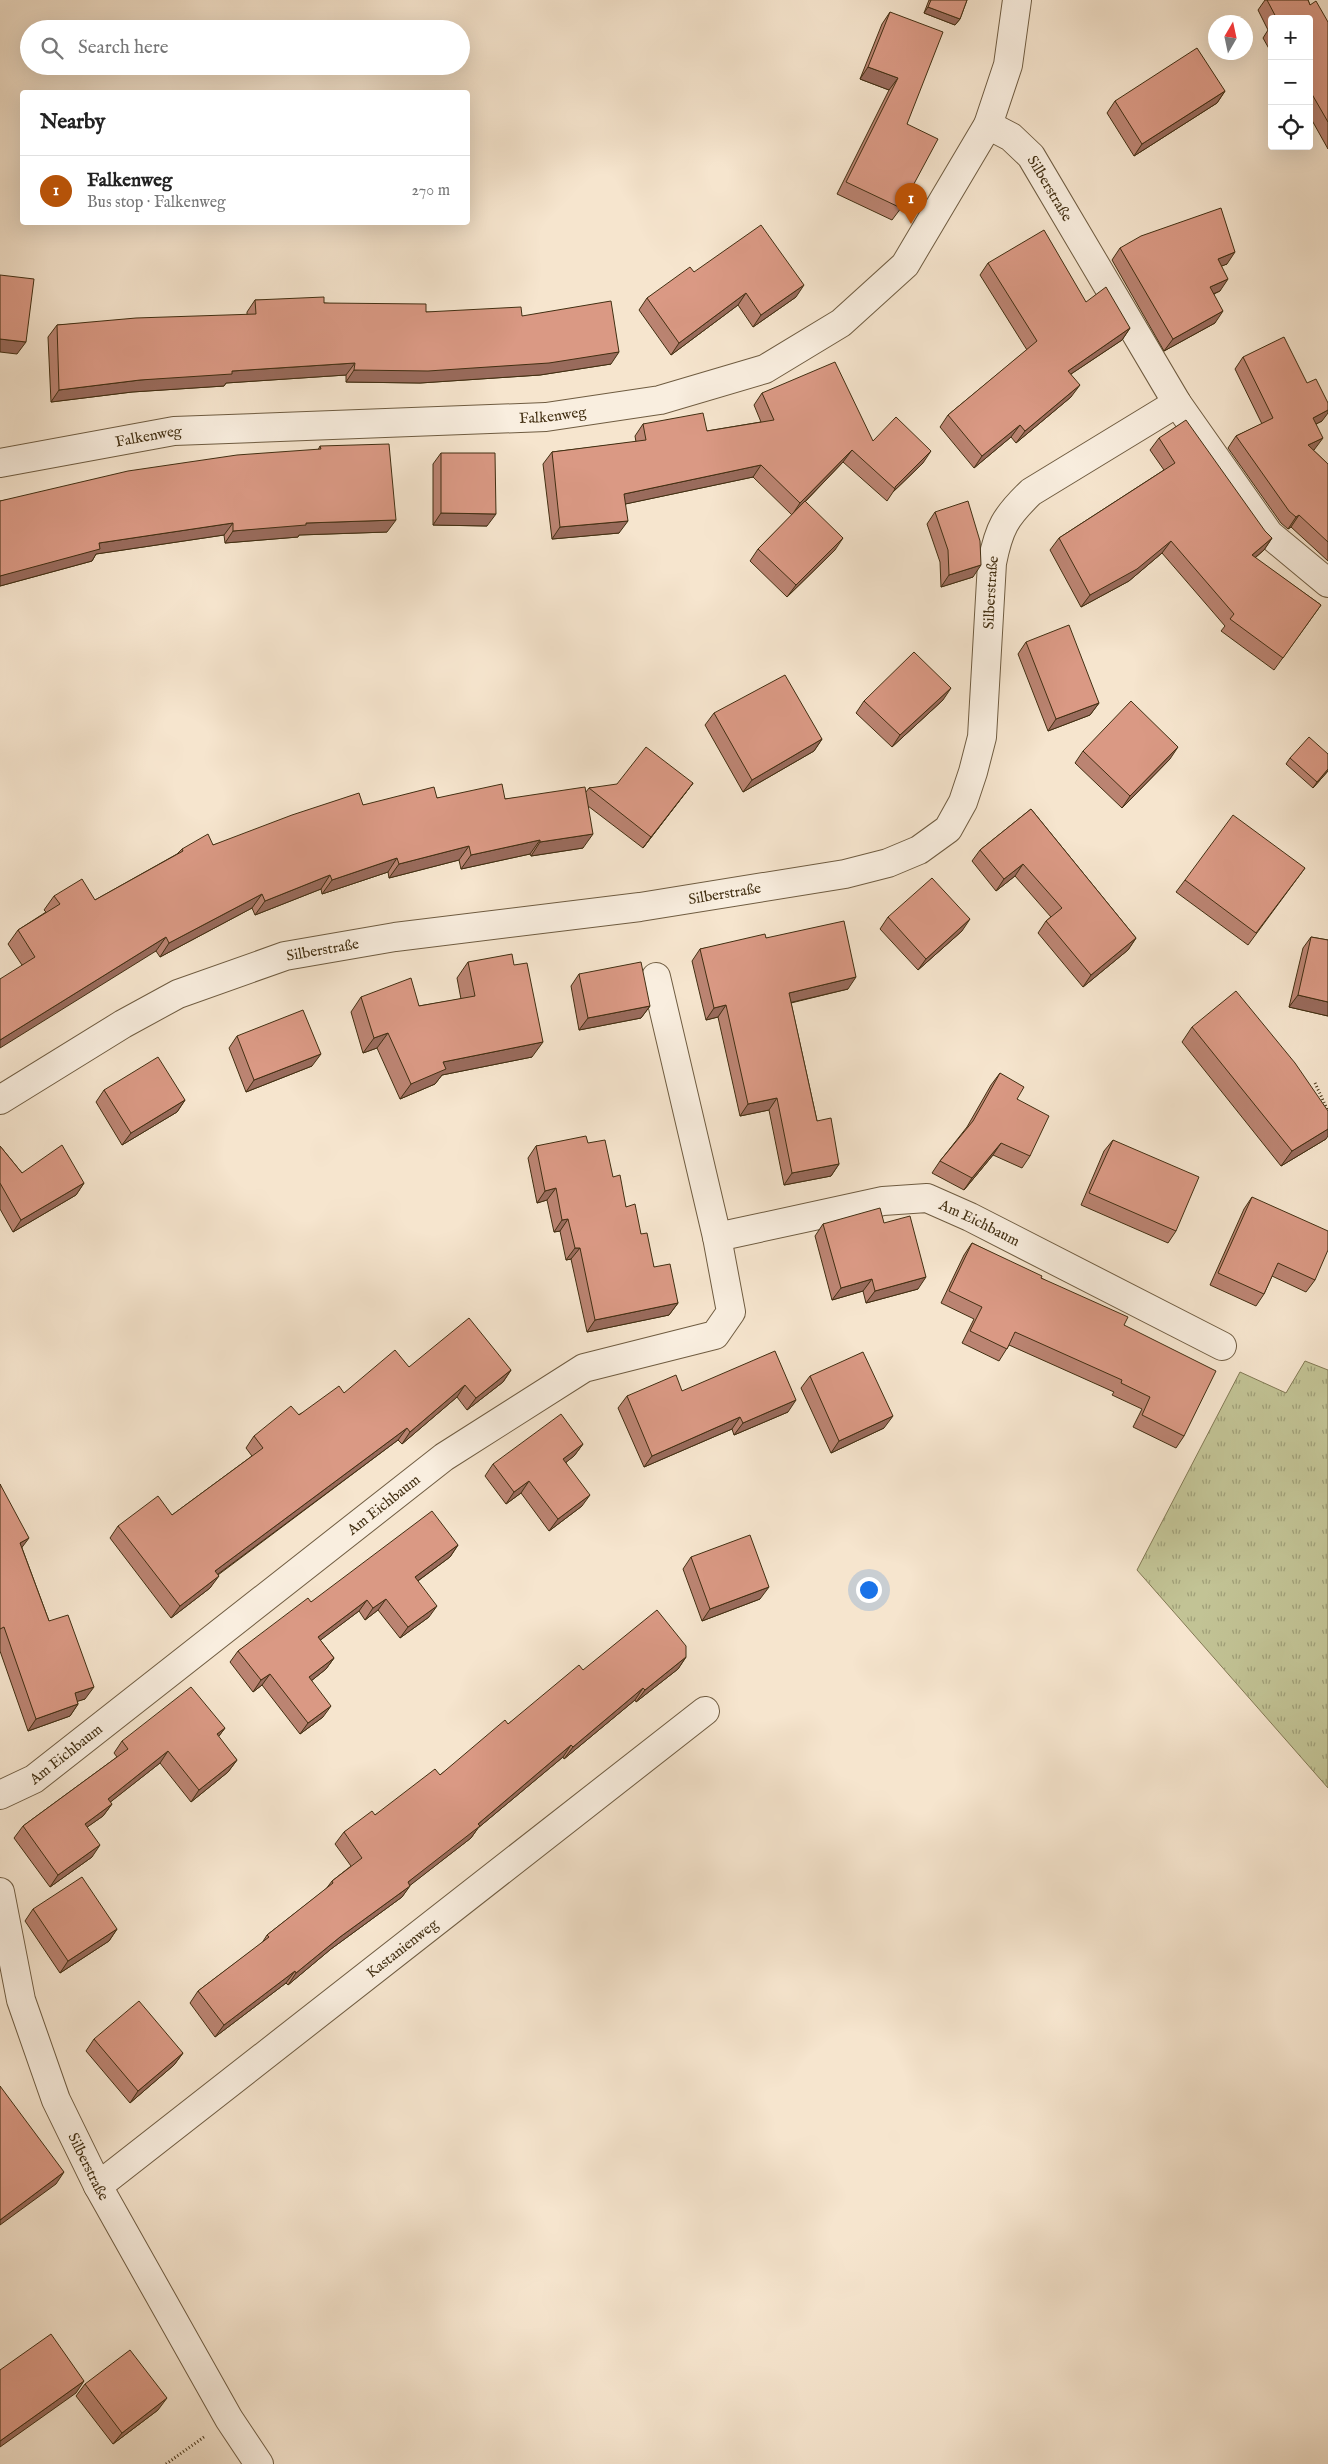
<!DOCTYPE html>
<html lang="en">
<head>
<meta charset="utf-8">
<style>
  :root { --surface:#fff; --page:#f2f2f2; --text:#222; --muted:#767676; --line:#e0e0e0; --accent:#b45309 }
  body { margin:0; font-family:"IM FELL English",serif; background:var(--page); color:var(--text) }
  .controls { position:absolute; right:15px; top:15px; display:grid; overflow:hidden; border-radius:5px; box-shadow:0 5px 20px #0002 }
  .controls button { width:45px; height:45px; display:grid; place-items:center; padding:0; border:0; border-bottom:1px solid var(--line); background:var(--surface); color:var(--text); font:25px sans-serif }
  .compass { position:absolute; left:1208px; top:15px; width:45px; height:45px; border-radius:50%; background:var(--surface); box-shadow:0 5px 20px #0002; rotate:9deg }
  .you { position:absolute; left:868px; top:1589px; width:18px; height:18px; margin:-12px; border:4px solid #fff; border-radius:50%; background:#1a73e8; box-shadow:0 0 0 8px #1a73e833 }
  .badge { display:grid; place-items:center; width:32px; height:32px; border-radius:50%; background:var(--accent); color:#fff; font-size:16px; font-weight:700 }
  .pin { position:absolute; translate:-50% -41px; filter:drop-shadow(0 1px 2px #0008) }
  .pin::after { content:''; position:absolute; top:26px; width:18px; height:15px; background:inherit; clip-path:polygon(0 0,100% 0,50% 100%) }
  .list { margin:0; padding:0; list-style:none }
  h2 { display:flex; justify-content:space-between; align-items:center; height:65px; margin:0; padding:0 20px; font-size:21px }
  h2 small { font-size:16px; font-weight:400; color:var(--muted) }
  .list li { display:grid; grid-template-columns:32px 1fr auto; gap:15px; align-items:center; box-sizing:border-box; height:70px; padding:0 20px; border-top:1px solid var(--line) }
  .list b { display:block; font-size:19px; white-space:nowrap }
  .list p { margin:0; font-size:16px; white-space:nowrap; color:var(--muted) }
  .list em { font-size:16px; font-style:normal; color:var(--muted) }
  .icon { flex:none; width:28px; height:28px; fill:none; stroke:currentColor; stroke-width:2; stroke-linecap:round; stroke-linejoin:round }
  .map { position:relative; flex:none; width:1328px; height:2464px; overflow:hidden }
  .search { position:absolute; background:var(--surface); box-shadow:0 5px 20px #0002; left:20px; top:20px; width:450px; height:55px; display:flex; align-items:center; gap:12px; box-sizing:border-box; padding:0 18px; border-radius:28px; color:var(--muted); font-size:19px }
  .panel { position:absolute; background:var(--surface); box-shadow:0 5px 20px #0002; left:20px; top:90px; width:450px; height:135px; border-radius:5px }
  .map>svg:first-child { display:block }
</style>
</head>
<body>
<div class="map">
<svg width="1328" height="2464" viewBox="0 0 1328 2464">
  <defs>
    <pattern id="grass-tufts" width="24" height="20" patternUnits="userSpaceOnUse" patternTransform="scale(1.25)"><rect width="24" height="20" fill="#c2c395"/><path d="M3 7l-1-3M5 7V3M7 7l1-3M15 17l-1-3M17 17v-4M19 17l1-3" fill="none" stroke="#9f9f78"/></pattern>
  </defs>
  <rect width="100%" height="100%" fill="#f6e5ce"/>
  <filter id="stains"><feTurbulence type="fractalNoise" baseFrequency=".004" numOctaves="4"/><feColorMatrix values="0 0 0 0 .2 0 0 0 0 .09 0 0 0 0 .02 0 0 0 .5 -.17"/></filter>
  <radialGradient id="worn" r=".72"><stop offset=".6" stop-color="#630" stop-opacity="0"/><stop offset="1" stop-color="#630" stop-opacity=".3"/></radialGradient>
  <path fill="url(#grass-tufts)" stroke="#827954" d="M1305 1361 1328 1370V1788L1137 1570 1240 1372 1286 1393Z"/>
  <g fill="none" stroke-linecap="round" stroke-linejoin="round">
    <defs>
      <g id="minor">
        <path id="s1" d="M988 125 1011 137 1031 156 1177 403 1269 534 1328 583"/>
        <path id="s2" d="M0 463 174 431 546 417 660 400 765 369 841 323 905 265 988 125 1008 65 1017 0"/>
        <path id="s3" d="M0 1100 123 1024 178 994 285 956 395 937 640 907 845 874 888 863 919 850 948 829 963 802 973 772 982 737 992 563C999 528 1005 517 1031 492L1177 403"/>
        <path id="s4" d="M717 1237 883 1201 927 1198 970 1217 1222 1346"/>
        <path id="s5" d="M0 1795 34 1779 444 1457 584 1368 715 1335 731 1312 717 1237 656 977"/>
        <path id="s6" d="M0 1892 21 2000 56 2100 98 2186 229 2419 259 2464"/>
        <path id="s7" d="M98 2186 705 1711"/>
      </g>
    </defs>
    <use href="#minor" stroke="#6f5c41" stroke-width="30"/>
    <path stroke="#422f12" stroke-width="3" stroke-dasharray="1 2.5" stroke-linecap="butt" d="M1315 1083 1328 1111
      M166 2464 204 2437"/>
    <use href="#minor" stroke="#f9eedf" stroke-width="28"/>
  </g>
  <path fill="#bb8472" stroke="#422f12" d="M929 0H967L960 19 955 25 924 13Z
    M1265 0H1308L1310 5 1328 22V149L1309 115V19H1272V54L1263 38 1268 30 1258 10Z
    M890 12 907 124 901 208 892 220 837 194 889 90 860 79 882 24Z
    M1225 91 1217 103 1134 156 1107 113 1115 101Z
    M1120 248 1227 264 1221 266 1220 291 1214 294 1215 323 1164 351 1112 260Z
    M988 263 1086 302 1130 328 1122 340 1071 374V397L1016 443 1011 437 974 468 940 427 948 415 1027 350 980 275Z
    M694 272 796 297 753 327 738 305 671 355 639 310 647 298Z
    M255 300 324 303 426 312 522 316 611 364 540 375 420 383 346 382V375L226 383 224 386 132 392 51 402 48 337 57 325 247 315V312Z
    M1243 357 1322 421 1316 424 1314 450H1313L1328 464V561L1291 527 1288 529 1281 523 1228 448 1236 436 1262 424 1235 369Z
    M762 393 923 463 893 492 887 501 843 462 805 502 835 550 787 597 750 561 758 549 792 515 753 477 625 504 619 533 552 539 543 464 552 452 636 442 635 436 643 424 707 431 761 422 754 405Z
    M1159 438 1272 538 1264 550 1255 558 1321 605 1274 670 1221 631 1225 626 1162 553 1129 581 1081 607 1050 550 1059 538 1164 470 1150 450Z
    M320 446 387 532 299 535 298 537 225 543 224 535 96 554 92 561 0 586V501L318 450Z
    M441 453 487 526 433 525V464Z
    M935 512 973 577 941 587 940 562 927 524Z
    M1026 642 1099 703 1090 715 1048 731 1018 654Z
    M943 700 892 747 856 713 864 701Z
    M714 713 822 739 814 751 743 792 705 725Z
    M1083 751 1170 759 1122 808 1075 763Z
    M1328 754V771L1313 788 1286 764 1290 758Z
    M693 783 643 848 588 806 583 848 531 856 530 854 461 869 459 860 389 878 388 872 322 894 321 889 255 915 252 908 160 957 156 951 22 965 8 944 18 930 46 912 44 910 54 896 95 900 177 854 182 849 213 845 363 805 437 798 505 799 586 792 589 788Z
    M1031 809 1136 938 1128 950 1083 987 1038 933 1046 921 1051 917 1015 876 996 891 972 861 980 850Z
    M1305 868 1248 945 1176 892 1185 880Z
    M888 917 962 931 918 970 880 929Z
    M1311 937 1328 940V1016L1289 1007 1303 948Z
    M766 938 848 989 791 1003 817 1121 839 1164 831 1176 784 1185 769 1110 740 1116 718 1017 706 1020 692 961 700 949Z
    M468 962 532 1057 442 1075 435 1084 400 1099 377 1048 363 1053 351 1012 361 997 419 1006 461 999 457 978Z
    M579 974 650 1006 641 1018 579 1030 571 986Z
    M1192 1027 1326 1139 1281 1166 1182 1042Z
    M237 1036 312 1066 246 1092 229 1048Z
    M1000 1073 1017 1099 1030 1156 1022 1168 993 1155 964 1190 932 1173 940 1161 967 1127 991 1085Z
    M104 1090 185 1100 177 1112 122 1145 96 1102Z
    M1113 1140 1176 1231 1168 1243 1081 1205 1104 1151Z
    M588 1143 613 1177 626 1207 641 1234 654 1267 678 1303 669 1315 587 1332 571 1259 566 1260 560 1231 554 1232 547 1200 537 1203 528 1158 536 1146Z
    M0 1146 22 1173 84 1183 76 1195 13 1232 0 1209Z
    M1252 1197 1315 1280 1306 1292 1272 1276 1264 1294 1256 1306 1210 1285 1244 1209Z
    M884 1223 918 1289 866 1303 863 1291 832 1300 815 1236 823 1224Z
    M972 1243 1041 1278 1124 1325 1184 1436 1176 1448 1133 1427 1142 1409 1112 1395 1114 1392 1009 1345 999 1361 962 1343 974 1319 941 1303 964 1255Z
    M409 1367 511 1370 503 1382 467 1410 457 1397 402 1444 398 1440 218 1575 210 1588 171 1618 110 1538 118 1526 172 1515 252 1456 246 1448 254 1436 344 1393Z
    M810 1376 884 1428 831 1453 801 1388Z
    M682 1391 788 1412 734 1435 732 1429 644 1467 618 1408 627 1396Z
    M583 1444 574 1456 566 1462 582 1506 549 1531 521 1493 506 1504 485 1476 493 1464Z
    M0 1484 22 1548 49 1621 85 1699 77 1701 78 1704 70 1716 28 1731 0 1651Z
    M458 1545 450 1557 418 1581 429 1617 400 1638 378 1610 365 1620 359 1611 320 1640 334 1658 326 1669 311 1681 323 1717 300 1734 262 1685 253 1692 230 1662 238 1651 311 1602Z
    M691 1557 760 1599 702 1621 683 1569Z
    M686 1657 678 1669 636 1702 635 1700 564 1759 563 1757 478 1828 471 1838 410 1885 402 1897 331 1949 288 1985 286 1983 215 2037 190 2003 198 1991 262 1943 267 1935 326 1889 332 1881 351 1866 335 1844 344 1832 375 1815 440 1775 508 1724 583 1670Z
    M225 1728 218 1737 237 1760 228 1772 191 1802 160 1763 110 1802 112 1804 103 1816 87 1827 92 1857 50 1887 14 1838 23 1826 117 1757 114 1753 122 1741Z
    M33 1909 117 1929 109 1941 60 1973 25 1921Z
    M94 2039 183 2053 174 2065 130 2103 86 2051Z
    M85 2384 158 2410 113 2444 76 2396Z"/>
  <path fill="#996b5c" stroke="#422f12" d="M928 7 960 19 955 25 924 13Z
    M868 67 898 78 889 90 860 79Z
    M1225 91 1217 103 1134 156 1142 144Z
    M1235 252 1227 264 1209 271 1218 259Z
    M1228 279 1220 291 1201 299 1210 287Z
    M804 285 796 297 753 327 761 315Z
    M746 293 738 305 671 355 679 343Z
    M1223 311 1215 323 1164 351 1173 339Z
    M1130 328 1122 340 1059 382 1068 371Z
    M0 339 26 342 17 354 0 352Z
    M619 352 611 364 540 375 420 383 346 382 354 370Z
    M355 363 346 375 226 383 224 386 132 392 51 402 59 390 140 380 232 371Z
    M1080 385 1071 397 1016 443 1025 431Z
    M1328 410V413L1322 421 1304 430 1313 418Z
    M1020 425 1011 437 974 468 982 456Z
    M1323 438 1314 450 1299 457 1308 445Z
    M852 450 843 462 792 515 800 503Z
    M931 451 923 463 893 492 895 489 894 488Z
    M761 465 753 477 616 506 624 494Z
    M441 513 496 514 487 526 433 525Z
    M1299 515 1291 527 1288 529 1296 517Z
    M396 520 387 532 299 535 298 537 225 543 233 531 306 523Z
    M628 521 619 533 552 539 560 527Z
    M233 523 224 535 96 554 92 561 0 586V576L99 543Z
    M843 538 835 550 787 597 796 585Z
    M1272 538 1264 550 1244 567 1252 555Z
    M1171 541 1162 553 1129 581 1081 607 1090 595Z
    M981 565 973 577 941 587 949 575Z
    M951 688 943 700 892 747 900 735Z
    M1099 703 1090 715 1048 731 1056 719Z
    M822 739 814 751 743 792 752 780Z
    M1178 747 1170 759 1122 808 1130 796Z
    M1328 769V771L1313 788 1317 782Z
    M693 783 684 795 643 848 651 837Z
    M593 834 583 848 531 856 540 842Z
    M540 840 530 854 461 869 471 855Z
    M469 846 459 860 389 878 399 864Z
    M397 858 388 872 322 894 332 880Z
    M1023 864 1015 876 996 891 1004 879Z
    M330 875 321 889 255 915 265 901Z
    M262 894 252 908 160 957 169 943Z
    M970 919 962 931 918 970 926 959Z
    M166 937 156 951 0 1048V1040Z
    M1136 938 1128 950 1083 987 1091 975Z
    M856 977 848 989 780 1005 789 993Z
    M1298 995 1328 1002V1016L1289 1007Z
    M726 1005 718 1017 706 1020 714 1008Z
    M650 1006 641 1018 579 1030 588 1018Z
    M388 1033 377 1048 363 1053 374 1038Z
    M543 1042 532 1057 442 1075 435 1084 400 1099 411 1084 443 1062Z
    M321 1054 312 1066 246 1092 254 1080Z
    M777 1098 769 1110 740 1116 748 1104Z
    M185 1100 177 1112 122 1145 131 1133Z
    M1328 1129V1136L1326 1139 1281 1166 1292 1151Z
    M1001 1143 993 1155 964 1190 972 1178Z
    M839 1164 831 1176 784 1185 792 1173Z
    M84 1183 76 1195 13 1232 21 1220Z
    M556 1188 547 1200 537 1203 545 1191Z
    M568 1219 560 1231 554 1232 562 1220Z
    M575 1248H580L571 1259 566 1260Z
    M926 1277 918 1289 866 1303 875 1291Z
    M872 1279 863 1291 832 1300 841 1288Z
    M678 1303 669 1315 587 1332 595 1320Z
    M511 1370 503 1382 467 1410 476 1398Z
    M465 1385 457 1397 402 1444 410 1432Z
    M796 1400 788 1412 734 1435 743 1423Z
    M893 1416 884 1428 831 1453 839 1441Z
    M740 1417 732 1429 644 1467 652 1456Z
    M407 1428 398 1440 206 1583 215 1571Z
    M583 1444 574 1456 555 1471 563 1459Z
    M529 1481 521 1493 506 1504 514 1492Z
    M590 1495 582 1506 549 1531 558 1519Z
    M29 1538 20 1550V1543Z
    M458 1545 450 1557 408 1588 415 1577Z
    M219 1576 210 1588 171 1618 180 1606Z
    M769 1587 760 1599 702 1621 710 1609Z
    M386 1599 378 1610 365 1620 373 1608Z
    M367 1600 359 1611 310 1648 318 1637Z
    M437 1606 429 1617 400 1638 408 1627Z
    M686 1657 678 1669 636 1702 645 1690Z
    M334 1658 326 1669 301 1689 309 1677Z
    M270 1674 262 1685 253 1692 261 1680Z
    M94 1687 85 1699 66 1705 75 1693Z
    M643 1688 635 1700 564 1759 573 1747Z
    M78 1704 70 1716 28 1731 36 1719Z
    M331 1706 323 1717 300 1734 308 1723Z
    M225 1728 216 1740 217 1734Z
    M571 1745 563 1757 478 1828 471 1838 399 1894 408 1882 478 1824Z
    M168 1751 160 1763 99 1811 108 1799Z
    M237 1760 228 1772 191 1802 199 1790Z
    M112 1804 103 1816 76 1835 85 1824Z
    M100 1845 92 1857 50 1887 58 1875Z
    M410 1886 402 1897 331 1949 288 1985 296 1973 340 1937Z
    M117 1929 109 1941 60 1973 68 1961Z
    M295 1971 286 1983 215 2037 224 2025Z
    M183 2053 174 2065 130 2103 138 2091Z
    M64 2172 56 2184 0 2225V2220Z
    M84 2381 76 2393 0 2447V2441Z
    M167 2398 158 2410 113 2444 122 2433Z"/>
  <path fill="#da9984" stroke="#422f12" d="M931 0H967L960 19 928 7Z
    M1267 0H1308L1310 5 1316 1 1328 22V122L1309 89V19H1277Z
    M890 12 943 32 907 124 938 139 901 208 846 182 898 78 868 67Z
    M1197 48 1225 91 1142 144 1115 101Z
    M1221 208 1235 252 1218 259 1228 279 1210 287 1223 311 1173 339 1120 248 1141 236Z
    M761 225 804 285 761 315 746 293 679 343 647 298 690 267 694 272Z
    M1044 230 1086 302 1106 287 1130 328 1068 371 1080 385 1025 431 1020 425 982 456 948 415 1037 341 988 263Z
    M0 275 34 279 26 342 0 339Z
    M324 297V303L426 304V312L521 307 522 316 611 301 619 352 549 363 428 371 354 370 355 363 232 371V374L140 380 59 390 57 325 136 318 256 314 255 300Z
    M1284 337 1307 383 1316 379 1328 403V410L1313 418 1323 438 1308 445 1328 464V542L1299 515 1296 517 1289 511 1236 436 1273 418 1243 357Z
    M835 362 873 441 896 417 931 451 895 487V489L852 450 800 503 761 465 624 494 628 521 560 527 552 452 646 440 643 424 703 413 707 431 774 420 762 393Z
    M1186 420 1265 531 1272 538 1252 555 1321 605 1283 658 1230 619 1234 614 1171 541 1137 569 1090 595 1059 538 1175 463 1159 438Z
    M389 444 396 520 306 523V525L233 531V523L99 543 100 549 0 576V501L128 471 237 455 321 449 320 446Z
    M441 453H495L496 514 441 513Z
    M805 501 843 538 796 585 758 549Z
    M968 501 980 541 981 565 949 575 948 550 935 512Z
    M1069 625 1099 703 1056 719 1026 642Z
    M914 652 951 688 900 735 864 701Z
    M785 675 822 739 752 780 714 713Z
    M1131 701 1178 747 1130 796 1083 751Z
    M1309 737 1328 754V769L1317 782 1290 758Z
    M646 747 693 783 651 837 589 788 617 784Z
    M502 784 505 799 585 787 593 834 540 842V840L471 855 469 846 399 864 397 858 332 880 330 875 265 901 262 894 169 943 166 937 0 1040V979L35 957 18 930 60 904 54 896 82 879 95 900 183 851 182 849 208 834 213 845 292 815 359 793 363 805 434 787 437 798Z
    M1031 809 1136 938 1091 975 1046 921 1062 908 1023 864 1004 879 980 850Z
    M1233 815 1305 868 1256 933 1185 880Z
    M932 878 970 919 926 959 888 917Z
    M844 921 856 977 789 993 817 1121 831 1118 839 1164 792 1173 777 1098 748 1104 726 1005 714 1008 700 949 765 934 766 938Z
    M1311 937 1328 940V1002L1298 995Z
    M512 954 514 965 527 963 543 1042 443 1062 446 1069 411 1084 388 1033 374 1038 361 997 411 978 419 1006 475 996 468 962Z
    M641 962 650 1006 588 1018 579 974Z
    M1236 991 1295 1063 1328 1111V1129L1292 1151 1192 1027Z
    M303 1010 321 1054 254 1080 237 1036Z
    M158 1057 185 1100 131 1133 104 1090Z
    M1000 1073 1024 1087 1017 1099 1049 1116 1030 1156 1001 1143 972 1178 940 1161 973 1121Z
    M586 1136 588 1143 605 1140 613 1177 620 1175 626 1207 635 1204 641 1234 647 1233 654 1267 670 1264 678 1303 595 1320 580 1248H575L568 1219 562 1220 556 1188 545 1191 536 1146Z
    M1113 1140 1199 1177 1176 1231 1089 1193Z
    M62 1145 84 1183 21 1220 0 1183V1146L22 1173Z
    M1252 1197 1328 1231V1250L1315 1280 1278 1263 1264 1294 1218 1273Z
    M880 1208 884 1223 910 1216 926 1277 875 1291 872 1279 841 1288 823 1224Z
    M972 1243 1042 1276 1041 1278 1128 1317 1124 1325 1216 1371 1184 1436 1142 1415 1150 1397 1121 1383 1122 1380 1015 1332 1007 1349 970 1331 982 1307 949 1291Z
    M469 1318 511 1370 476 1398 465 1385 410 1432 407 1428 215 1571 219 1576 180 1606 118 1526 158 1496 172 1515 263 1448 254 1436 291 1406 299 1415 339 1386 344 1393 395 1350 409 1367Z
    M775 1351 796 1400 743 1423 740 1417 652 1456 627 1396 676 1375 682 1391Z
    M863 1352 893 1416 839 1441 810 1376Z
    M561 1414 583 1444 563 1459 590 1495 558 1519 529 1481 514 1492 493 1464Z
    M0 1484 29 1538 20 1543 49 1621 68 1615 94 1687 75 1693 78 1704 36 1719 4 1627 0 1629Z
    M432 1511 458 1545 415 1577 437 1606 408 1627 386 1599 373 1608 367 1600 318 1637 334 1658 309 1677 331 1706 308 1723 270 1674 261 1680 238 1651 308 1598 311 1602Z
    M750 1535 769 1587 710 1609 691 1557Z
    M657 1610 686 1646V1657L645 1690 643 1688 573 1747 571 1745 478 1824 480 1826 408 1882 410 1886 340 1937 296 1973 295 1971 224 2025 198 1991 269 1937 267 1935 333 1883 332 1881 362 1858 344 1832 372 1811 375 1815 435 1769 440 1775 505 1720 508 1724 579 1665 583 1670Z
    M191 1687 225 1728 217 1734 237 1760 199 1790 168 1751 108 1799 112 1804 85 1824 100 1845 58 1875 23 1826 128 1749 122 1741Z
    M82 1877 117 1929 68 1961 33 1909Z
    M139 2001 183 2053 138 2091 94 2039Z
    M0 2086 64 2172 0 2220Z
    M51 2334 84 2381 0 2441V2370Z
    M130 2350 167 2398 122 2433 85 2384Z"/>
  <g text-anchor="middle" stroke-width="5" stroke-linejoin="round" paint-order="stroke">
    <g font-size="15" fill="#422f12" stroke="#f9eedf">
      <text dy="5" stroke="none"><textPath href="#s1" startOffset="91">Silberstraße</textPath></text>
      <text dy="5" stroke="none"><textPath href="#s2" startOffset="556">Falkenweg</textPath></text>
      <text dy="5" stroke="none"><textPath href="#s2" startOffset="151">Falkenweg</textPath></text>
      <text dy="5" stroke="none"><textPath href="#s3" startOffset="1244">Silberstraße</textPath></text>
      <text dy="5" stroke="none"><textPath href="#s3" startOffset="765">Silberstraße</textPath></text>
      <text dy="5" stroke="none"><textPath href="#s3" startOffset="359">Silberstraße</textPath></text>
      <text dy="5" stroke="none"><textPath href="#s4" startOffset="272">Am Eichbaum</textPath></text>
      <text dy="5" stroke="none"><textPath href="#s5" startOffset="482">Am Eichbaum</textPath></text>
      <text dy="5" stroke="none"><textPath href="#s5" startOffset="78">Am Eichbaum</textPath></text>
      <text dy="5" stroke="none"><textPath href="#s7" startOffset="386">Kastanienweg</textPath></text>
      <text dy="5" stroke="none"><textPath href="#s6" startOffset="290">Silberstraße</textPath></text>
    </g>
  </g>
  <rect width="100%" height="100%" filter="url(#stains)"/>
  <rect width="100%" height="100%" fill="url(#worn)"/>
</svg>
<div class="controls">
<button>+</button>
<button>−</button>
<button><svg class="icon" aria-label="locate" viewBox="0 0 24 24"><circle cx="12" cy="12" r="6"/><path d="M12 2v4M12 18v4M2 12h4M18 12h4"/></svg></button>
</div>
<svg class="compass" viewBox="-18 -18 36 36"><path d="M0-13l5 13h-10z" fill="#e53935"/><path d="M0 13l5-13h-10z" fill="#767676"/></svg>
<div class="you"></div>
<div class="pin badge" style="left:911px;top:224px">1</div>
<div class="search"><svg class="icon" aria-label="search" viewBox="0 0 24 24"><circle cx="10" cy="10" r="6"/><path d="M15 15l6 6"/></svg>Search here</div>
<section class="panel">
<h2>Nearby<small></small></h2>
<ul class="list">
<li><span class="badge">1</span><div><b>Falkenweg</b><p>Bus stop · Falkenweg</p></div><em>270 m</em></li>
</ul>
</section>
</div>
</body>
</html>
